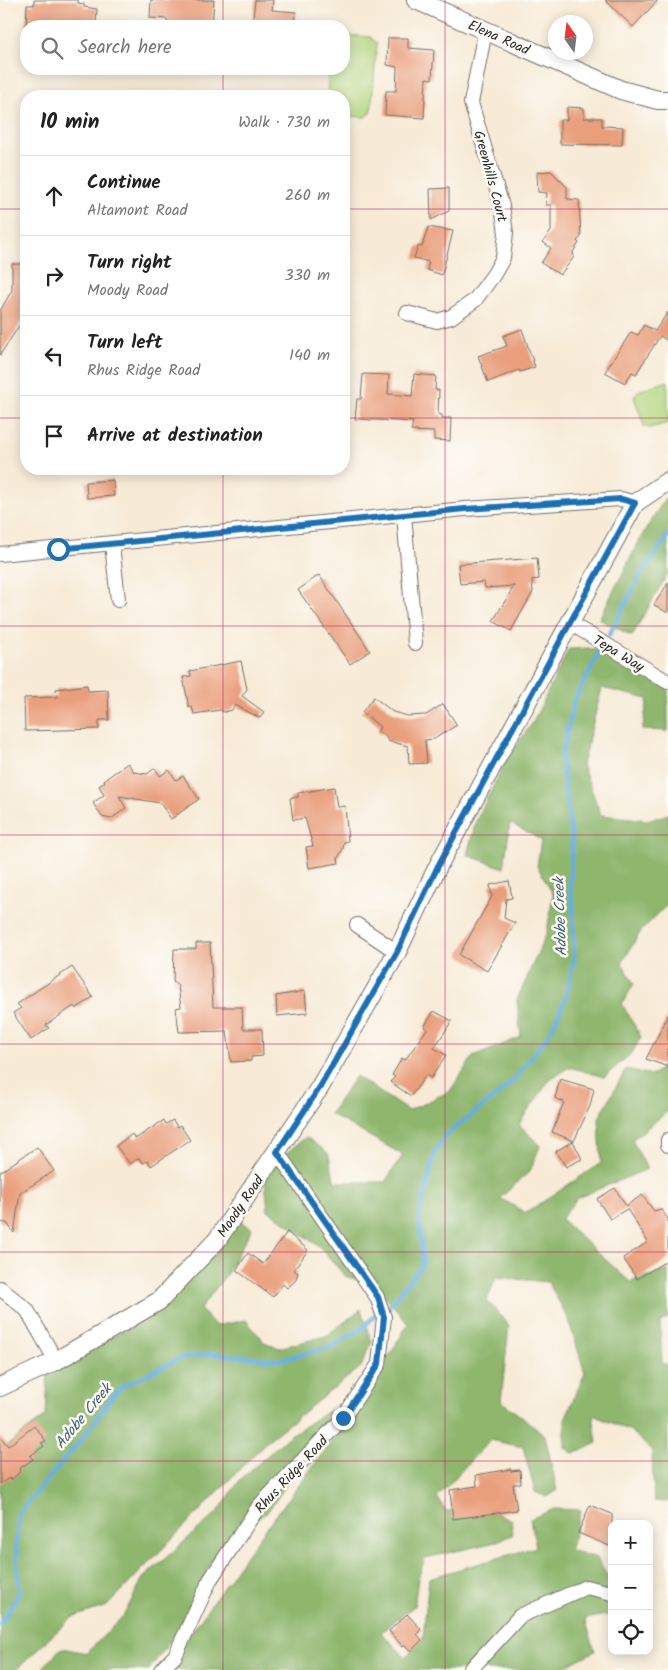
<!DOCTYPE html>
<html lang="en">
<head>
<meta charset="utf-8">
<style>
  :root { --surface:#fff; --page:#f2f2f2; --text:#222; --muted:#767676; --line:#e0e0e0 }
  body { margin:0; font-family:Kalam,sans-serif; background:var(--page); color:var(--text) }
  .controls { position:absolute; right:15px; bottom:15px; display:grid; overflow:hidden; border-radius:10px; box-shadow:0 2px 12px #0003 }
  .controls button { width:45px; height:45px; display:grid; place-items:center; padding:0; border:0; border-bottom:1px solid var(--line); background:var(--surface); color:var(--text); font:25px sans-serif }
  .compass { position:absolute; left:548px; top:15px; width:45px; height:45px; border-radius:50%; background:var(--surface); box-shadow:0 2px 12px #0003; rotate:346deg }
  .stop { position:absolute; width:15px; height:15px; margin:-11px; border:4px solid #1f6fb2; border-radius:50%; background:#fff }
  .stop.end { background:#1f6fb2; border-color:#fff; box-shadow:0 1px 5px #0008 }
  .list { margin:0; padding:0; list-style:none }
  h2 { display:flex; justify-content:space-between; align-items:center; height:65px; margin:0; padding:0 20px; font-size:21px }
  h2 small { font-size:16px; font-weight:400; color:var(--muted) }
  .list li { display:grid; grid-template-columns:32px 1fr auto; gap:15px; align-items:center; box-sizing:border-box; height:80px; padding:0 20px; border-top:1px solid var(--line) }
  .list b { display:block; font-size:19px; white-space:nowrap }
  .list p { margin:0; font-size:16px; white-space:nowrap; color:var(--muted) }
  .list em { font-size:16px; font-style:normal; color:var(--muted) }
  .icon { flex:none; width:28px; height:28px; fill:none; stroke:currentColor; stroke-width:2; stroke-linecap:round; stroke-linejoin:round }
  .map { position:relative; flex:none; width:668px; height:1670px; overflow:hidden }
  .search { position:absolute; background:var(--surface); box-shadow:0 2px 12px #0003; left:20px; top:20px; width:330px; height:55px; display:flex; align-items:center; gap:12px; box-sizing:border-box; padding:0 18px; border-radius:20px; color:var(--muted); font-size:19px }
  .panel { position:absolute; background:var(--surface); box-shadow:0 2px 12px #0003; left:20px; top:90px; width:330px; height:385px; border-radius:20px }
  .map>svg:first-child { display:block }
</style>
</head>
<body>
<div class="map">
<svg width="668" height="1670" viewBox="0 0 668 1670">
  <rect width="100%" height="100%" fill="#fdfcf7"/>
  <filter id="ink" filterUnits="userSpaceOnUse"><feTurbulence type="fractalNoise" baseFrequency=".02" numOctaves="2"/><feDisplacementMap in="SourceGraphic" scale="10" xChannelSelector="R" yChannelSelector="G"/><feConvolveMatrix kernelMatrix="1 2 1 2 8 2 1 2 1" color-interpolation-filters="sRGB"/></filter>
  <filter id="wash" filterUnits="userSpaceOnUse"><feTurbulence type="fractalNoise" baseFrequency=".0096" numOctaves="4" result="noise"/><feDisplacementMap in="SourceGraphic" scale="20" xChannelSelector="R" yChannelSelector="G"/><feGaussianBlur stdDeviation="1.12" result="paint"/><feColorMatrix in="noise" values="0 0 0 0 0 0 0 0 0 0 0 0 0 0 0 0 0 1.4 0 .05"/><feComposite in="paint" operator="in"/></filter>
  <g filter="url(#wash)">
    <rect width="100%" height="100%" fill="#f7ead6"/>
    <path fill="#b3d57e" stroke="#6f8054" d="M344 35 370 37 377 43 371 113 366 117 344 116V96H327L329 69H344Z
      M668 381V423L650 428 644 426 634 397 638 391Z"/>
    <path fill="#8eb66d" stroke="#5c704c" d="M668 494V573L632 636 599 619 643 534Z
      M589 648 646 666 668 681V731L642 730 648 699 602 688 582 765 601 815 650 820 668 814V904L641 931 622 963 634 984 622 1004 641 1037 632 1053 604 1077 569 1067 549 1081 519 1124 540 1146 530 1171 500 1198 526 1213 601 1163 599 1118 626 1069 652 1075 668 1064V1111L632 1140 647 1169 577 1198 561 1219 630 1282 668 1270V1318L660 1322 662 1363 668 1365V1502L654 1501 652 1451 631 1431 593 1415 597 1443 574 1454 565 1448V1419L585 1373 568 1318 548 1282 496 1277 487 1301 509 1325 501 1401 545 1435 557 1491 547 1497 535 1492 523 1447 490 1440 437 1497 446 1511 483 1508 512 1520V1535L492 1543 425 1558 418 1579 414 1606 381 1632 406 1658 423 1637 429 1578 536 1547 530 1519 554 1509 581 1510 570 1550 597 1558 612 1585V1614L585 1619 595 1651 558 1670H165C198 1624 230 1576 265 1530 315 1463 367 1398 408 1324L378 1287 345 1276 319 1246 268 1210 264 1171 306 1137 328 1153 335 1182H385L403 1155 330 1114 356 1076 408 1111 450 1091 473 1057 521 1037 517 1000 547 932 553 894 537 866 541 840 510 823 504 868 467 855 476 821 506 760 533 722 569 649Z
      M237 1220 252 1228 226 1275 200 1309 216 1326 246 1320 264 1342 279 1348 326 1336 361 1309 372 1342 361 1367 268 1440 107 1606 71 1618 16 1670H0V1451L46 1416 48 1371 160 1311Z
      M330 1410 308 1454 268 1511 217 1550 178 1630 149 1670H41L61 1648 87 1653 124 1615 143 1578 218 1512 240 1480 289 1436Z"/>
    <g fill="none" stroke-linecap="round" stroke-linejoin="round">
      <path stroke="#68aedf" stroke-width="4.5" d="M609 635 639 578 668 536
        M387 1309 423 1264 419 1217 435 1152 446 1135 496 1096 513 1081 551 1031 566 997 574 960 573 903 570 889 572 841 561 758 574 701 603 646
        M0 1624 19 1594 16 1540 19 1513 86 1434 112 1397 123 1386 180 1358 211 1354 280 1360 334 1346 364 1327 377 1313"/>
    </g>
    <g id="blocks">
      <path fill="#e99e7b" d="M34 0H78V3L84 4V7L97 9 96 26H26L27 5H34Z
        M151 0H214L212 26 167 24V19L150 18Z
        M255 0H273L272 10 296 12 295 26H252Z
        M605 0H658L633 27Z
        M388 38H408V48L434 50 432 79 426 78 424 118 385 115 386 91H396L397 67 387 65Z
        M567 107 584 108V118H602V126L623 127 622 145 560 144V120H567Z
        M551 171 567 187V199L579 200 581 237 577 241 579 243 573 252 574 257 560 275 541 263 551 248 543 242 551 231V205H546L547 193 538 192 537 172Z
        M449 188V211L431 220 430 189Z
        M428 227 453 231 442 275 427 270 429 262 414 258 418 246 422 247Z
        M12 264H26V315L0 355V311L12 290Z
        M668 312V341L660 336 636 374 632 372 625 383 605 372 631 332 638 335 644 325 655 331Z
        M522 329 535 367 520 372 519 370 488 382 478 356 507 346 503 336Z
        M363 374 389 375 388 394 412 396 414 374 436 376 435 390H439L438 414 442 415V418H451L450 441 434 440V432L411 431 413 422 355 419 357 399H361Z
        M113 480 114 496 87 498 86 482Z
        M537 558 539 579 532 580 533 592 511 631 493 621 514 586 485 588 484 582 460 584 458 564Z
        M319 575 370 651 350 664 298 590Z
        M668 583V613L654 605Z
        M241 661 247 689 242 696 264 712 260 718 235 705 232 710 224 712 220 710 194 714 192 707 189 708 183 677 191 676 190 671Z
        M87 685 88 691 108 690 109 720H99V729L25 731 24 698 57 697 56 689Z
        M374 697 393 712 408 716 426 715 443 704 457 725 434 739 425 740 427 763 409 764 408 746 388 741 385 735 377 732 380 727 362 712Z
        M128 763 134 772 147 774 155 768 160 776 169 770 176 780 183 776 199 799 171 819 160 803 119 796 126 808 111 819 102 817 93 803 104 795 99 786 105 782 104 780Z
        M334 787 337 807 345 806 348 841 344 842 343 849 338 858 339 863 309 868 306 847 313 846 305 818 293 820 290 798 298 797V793Z
        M509 881 512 898 506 899 504 918 515 923 487 971 459 955 492 896 490 885Z
        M196 943H210L213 1007H242L243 1029H262L263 1056 251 1057V1061L231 1062 227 1031 179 1032 176 1008 181 1007 178 986 173 982 174 949H196Z
        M72 967 93 997 76 1009 74 1006 46 1025 49 1028 31 1040 13 1013 21 1008 17 1004Z
        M305 991 307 1013 277 1016 276 996Z
        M434 1011 452 1021 434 1048 446 1055 431 1078 426 1075 411 1096 390 1082 395 1077 392 1075 402 1058 405 1060 427 1029 424 1027Z
        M668 1015V1067L646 1059Z
        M560 1079 594 1089 590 1106 574 1141 552 1132 564 1102 555 1098Z
        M164 1120 166 1124 173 1120 177 1127 180 1125 190 1140 151 1166 148 1161 143 1163 139 1158 130 1164 116 1146 132 1134 135 1139Z
        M573 1141 582 1159 566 1167 556 1151Z
        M37 1147 54 1171 20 1193 14 1233 7 1223 0 1222V1172Z
        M615 1188 626 1206 642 1195 654 1211 661 1209 668 1219V1260L637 1279 623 1258 648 1242 627 1209 610 1219 597 1199Z
        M287 1232 308 1250 294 1270 298 1273 295 1281 287 1288 283 1284 273 1297 236 1270 248 1253 263 1264Z
        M34 1426 46 1441 41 1443 44 1446 30 1456 33 1459 19 1469 20 1472 11 1480 9 1478 0 1484V1436L8 1446Z
        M511 1469V1471L520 1470 521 1484H513L517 1510 453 1519 450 1490 477 1486 476 1475Z
        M590 1505 612 1514V1547L578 1533Z
        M407 1614 421 1629 417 1634 422 1640 411 1651 405 1645 403 1647 389 1631Z"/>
    </g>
  </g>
  <g filter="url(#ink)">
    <use href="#blocks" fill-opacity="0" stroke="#726e67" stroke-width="1"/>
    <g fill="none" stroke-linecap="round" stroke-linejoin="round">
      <defs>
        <path id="minor" d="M407 313 437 321 451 317 475 300 494 274 503 258 506 233 502 206 471 103 485 31
          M404 515 415 643
          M112 544 118 600
          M0 554 465 509 621 499 635 503
          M570 623 668 682
          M357 925 397 952
          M668 1140V1145
          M0 1288 27 1310 56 1361
          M161 1670 175 1656 210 1580 259 1506 343 1418 379 1364 384 1317 377 1297 277 1152
          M470 1670 520 1616 586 1587 612 1593"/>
        <path id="tertiary" d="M416 0 621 90 658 100H668
          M0 1387 56 1361 159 1301 217 1240 320 1087 397 952 438 866 635 503 668 481"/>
      </defs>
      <use href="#minor" stroke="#726e67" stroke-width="16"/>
      <use href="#tertiary" stroke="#726e67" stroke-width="20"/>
      <use href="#minor" stroke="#fff" stroke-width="14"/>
      <use href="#tertiary" stroke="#fff" stroke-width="18"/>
    </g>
  </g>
  <g fill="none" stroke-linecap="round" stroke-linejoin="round" filter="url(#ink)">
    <path stroke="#1f6fb2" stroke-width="6" d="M58 549 465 509 621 499 635 503 438 866 397 952 320 1087 277 1152 378 1297 384 1317 379 1364 343 1418"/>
  </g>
  <path fill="none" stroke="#c2185b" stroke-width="1" stroke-opacity="0.55" d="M223 0V26M445 0V1670M223 69V96M0 209H26M344 209H668M0 418H26M344 418H668M223 469V1670M0 626H668M0 835H668M0 1044H668M0 1252H668M0 1461H668"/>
  <g text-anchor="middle" stroke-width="5" stroke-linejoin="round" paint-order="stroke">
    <g font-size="14" fill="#2b2b2b" stroke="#fdfcf7">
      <text transform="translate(499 37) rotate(24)" y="5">Elena Road</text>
      <text transform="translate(491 176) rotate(75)" y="5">Greenhills Court</text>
      <text transform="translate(619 653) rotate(31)" y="5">Tepa Way</text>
      <text transform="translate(240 1206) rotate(-56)" y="5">Moody Road</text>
      <text transform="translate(291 1474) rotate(-47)" y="5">Rhus Ridge Road</text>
    </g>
    <g font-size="15" font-style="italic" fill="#435f73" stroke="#fdfcf7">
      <text transform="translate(560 917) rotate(-92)" y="5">Adobe Creek</text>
      <text transform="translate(83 1416) rotate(-50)" y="5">Adobe Creek</text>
    </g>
  </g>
</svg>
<div class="controls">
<button>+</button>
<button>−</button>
<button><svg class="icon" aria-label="locate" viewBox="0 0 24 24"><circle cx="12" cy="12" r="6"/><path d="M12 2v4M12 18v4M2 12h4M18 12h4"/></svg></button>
</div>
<svg class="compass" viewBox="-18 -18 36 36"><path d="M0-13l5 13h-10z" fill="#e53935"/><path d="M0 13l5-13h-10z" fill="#767676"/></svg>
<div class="stop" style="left:58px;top:549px"></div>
<div class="stop end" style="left:343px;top:1418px"></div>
<div class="search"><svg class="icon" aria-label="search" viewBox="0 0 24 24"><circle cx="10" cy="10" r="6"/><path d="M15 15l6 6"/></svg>Search here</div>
<section class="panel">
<h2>10 min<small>Walk · 730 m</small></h2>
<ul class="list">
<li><svg class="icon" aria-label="ahead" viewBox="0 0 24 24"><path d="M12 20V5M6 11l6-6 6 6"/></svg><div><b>Continue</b><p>Altamont Road</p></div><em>260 m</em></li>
<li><svg class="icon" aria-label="right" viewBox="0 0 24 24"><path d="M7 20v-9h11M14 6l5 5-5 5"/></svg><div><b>Turn right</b><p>Moody Road</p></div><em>330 m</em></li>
<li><svg class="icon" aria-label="left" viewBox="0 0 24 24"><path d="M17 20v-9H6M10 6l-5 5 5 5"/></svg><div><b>Turn left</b><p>Rhus Ridge Road</p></div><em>140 m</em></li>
<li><svg class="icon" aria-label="arrive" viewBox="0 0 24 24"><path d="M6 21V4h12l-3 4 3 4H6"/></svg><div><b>Arrive at destination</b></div></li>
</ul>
</section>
</div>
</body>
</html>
